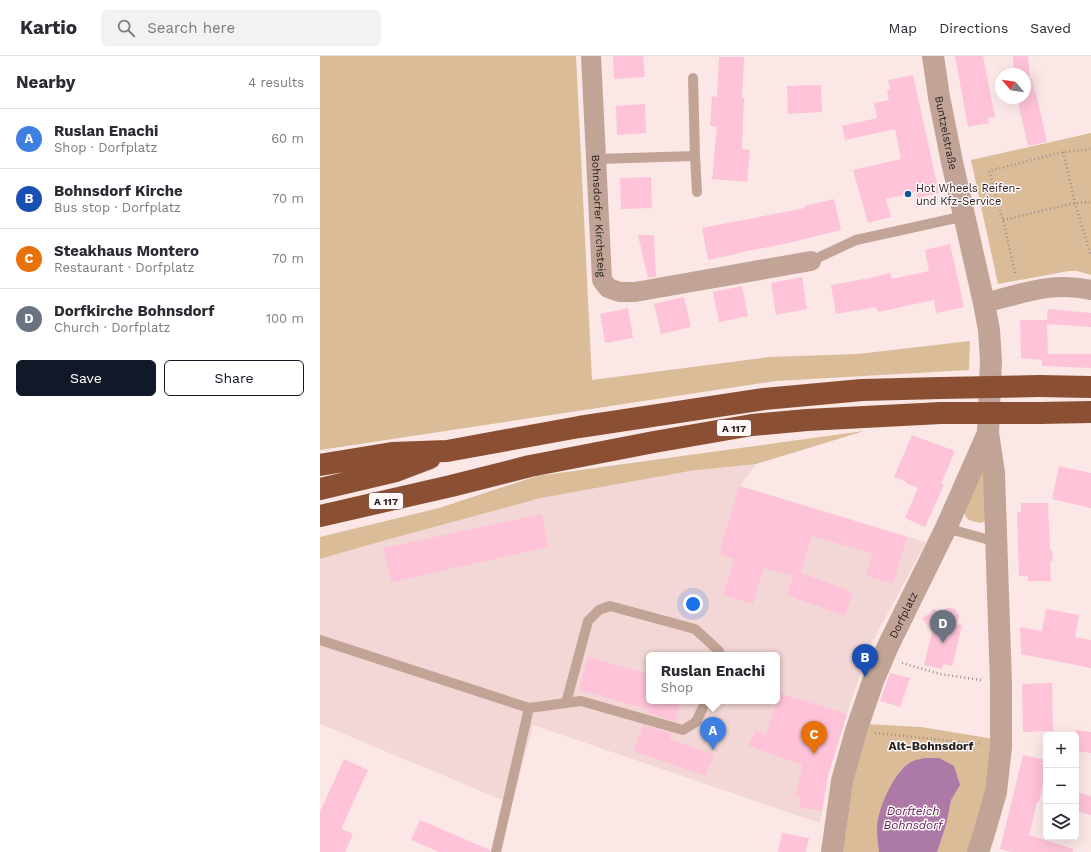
<!DOCTYPE html>
<html lang="en">
<head>
<meta charset="utf-8">
<style>
  :root { --surface:#fff; --page:#f2f2f3; --text:#2b2b33; --muted:#7c7c81; --line:#e1e1e2; --accent:#111827 }
  body { margin:0; font-family:"Work Sans",sans-serif; background:var(--page); color:var(--text) }
  .controls { position:absolute; right:12px; bottom:12px; display:grid; overflow:hidden; border-radius:6px; box-shadow:0 4px 16px #0002 }
  .controls button { width:36px; height:36px; display:grid; place-items:center; padding:0; border:0; border-bottom:1px solid var(--line); background:var(--surface); color:var(--text); font:20px sans-serif }
  .compass { position:absolute; left:675px; top:12px; width:36px; height:36px; border-radius:50%; background:var(--surface); box-shadow:0 4px 16px #0002; rotate:299deg }
  .you { position:absolute; left:373px; top:548px; width:14px; height:14px; margin:-10px; border:3px solid #fff; border-radius:50%; background:#1a73e8; box-shadow:0 0 0 6px #1a73e833 }
  .badge { display:grid; place-items:center; width:26px; height:26px; border-radius:50%; background:var(--accent); color:#fff; font-size:13px; font-weight:700 }
  .pin { position:absolute; translate:-50% -33px; filter:drop-shadow(0 1px 2px #0008) }
  .pin::after { content:''; position:absolute; top:21px; width:14px; height:12px; background:inherit; clip-path:polygon(0 0,100% 0,50% 100%) }
  .popup { position:absolute; left:326px; top:596px; width:134px; height:52px; box-sizing:border-box; display:grid; place-content:center; border-radius:6px; background:var(--surface); filter:drop-shadow(0 1px 3px #0005); font-size:13px; white-space:nowrap; color:var(--muted) }
  .popup b { font-size:15px; color:var(--text) }
  .popup::after { content:''; position:absolute; left:50%; top:100%; margin-left:-8px; border:8px solid transparent; border-top-color:var(--surface) }
  .list { margin:0; padding:0; list-style:none }
  h2 { display:flex; justify-content:space-between; align-items:center; height:52px; margin:0; padding:0 16px; font-size:17px }
  h2 small { font-size:13px; font-weight:400; color:var(--muted) }
  .list li { display:grid; grid-template-columns:26px 1fr auto; gap:12px; align-items:center; box-sizing:border-box; height:60px; padding:0 16px; border-top:1px solid var(--line) }
  .list b { display:block; font-size:15px; white-space:nowrap }
  .list p { margin:0; font-size:13px; white-space:nowrap; color:var(--muted) }
  .list em { font-size:13px; font-style:normal; color:var(--muted) }
  .actions { display:flex; gap:8px; padding:12px 16px }
  .actions a { flex:1; padding:9px 0; border:1px solid var(--accent); border-radius:6px; text-align:center; font-size:14px; color:var(--accent) }
  .actions .main { background:var(--accent); color:#fff }
  .icon { flex:none; width:22px; height:22px; fill:none; stroke:currentColor; stroke-width:2; stroke-linecap:round; stroke-linejoin:round }
  .map { position:relative; flex:none; width:771px; height:796px; overflow:hidden }
  header { display:flex; align-items:center; gap:24px; box-sizing:border-box; height:56px; padding:0 20px; background:var(--surface); border-bottom:1px solid var(--line) }
  header strong { font-size:19px }
  nav { display:flex; gap:22px; margin-inline-start:auto; font-size:14px }
  .search { width:280px; height:36px; background:var(--page); display:flex; align-items:center; gap:10px; box-sizing:border-box; padding:0 14px; border-radius:6px; color:var(--muted); font-size:15px }
  main { display:flex }
  aside { flex:1; background:var(--surface) }
  .map>svg:first-child { display:block }
</style>
</head>
<body>
<header>
<strong>Kartio</strong>
<div class="search"><svg class="icon" aria-label="search" viewBox="0 0 24 24"><circle cx="10" cy="10" r="6"/><path d="M15 15l6 6"/></svg>Search here</div>
<nav><a>Map</a><a>Directions</a><a>Saved</a></nav>
</header>
<main>
<aside>
<h2>Nearby<small>4 results</small></h2>
<ul class="list">
<li><span class="badge" style="background:#3f7fe0">A</span><div><b>Ruslan Enachi</b><p>Shop · Dorfplatz</p></div><em>60 m</em></li>
<li><span class="badge" style="background:#1a4fb4">B</span><div><b>Bohnsdorf Kirche</b><p>Bus stop · Dorfplatz</p></div><em>70 m</em></li>
<li><span class="badge" style="background:#e8710a">C</span><div><b>Steakhaus Montero</b><p>Restaurant · Dorfplatz</p></div><em>70 m</em></li>
<li><span class="badge" style="background:#6b7280">D</span><div><b>Dorfkirche Bohnsdorf</b><p>Church · Dorfplatz</p></div><em>100 m</em></li>
</ul>
<div class="actions"><a class="main">Save</a><a>Share</a></div>
</aside>
<div class="map">
<svg width="771" height="796" viewBox="0 0 771 796">
  <rect width="100%" height="100%" fill="#fae7e6"/>
  <path fill="#f3d7d6" fill-rule="evenodd" d="M436 408 420 430 606 486 548 594 527 658 508 719 500 767 213 669 192 748 0 668V503L59 486 221 442 370 415ZM329 599H457V645H329Z"/>
  <path fill="#dabc99" d="M0 0H256L272 324 450 301 538 298 650 285 649 314 456 325 0 394Z
    M771 77V219L757 215H749L678 228 651 104Z
    M544 375 436 408 370 415 221 442 59 486 0 503V481L119 452 217 420Z
    M664 415 667 464 661 467C651 465 645 465 644 454L658 417Z
    M547 668 601 671 674 683 670 723 650 796H520L530 731Z"/>
  <path fill="#ad79a7" d="M605 702H619L634 710 640 729 631 744 626 769 617 796H559C558 788 557 779 557 771 558 752 575 713 593 705 597 703 602 703 605 702Z"/>
  <path fill="#fec3d8" d="M293 0H323L325 21 294 23Z
    M635 0H663L675 61 668 62 669 67 648 71Z
    M693 0H708L710 23 712 22 715 37H716L727 86 708 90 697 42H705V18H692L691 14 694 13Z
    M399 1H424L422 42H424L422 93 430 94 427 126 392 123 397 71 390 70 392 40 397 41Z
    M593 19 619 137 597 142 596 136 566 143 571 161 548 167 533 114 581 103 575 73 525 84 522 70 557 62 554 47 569 44 567 34 570 33 568 24Z
    M501 29 502 56 468 58 467 30Z
    M325 48 326 77 297 79 296 50Z
    M331 121 332 152 301 153 300 122Z
    M514 143 521 174 469 187 417 197V198L388 204 382 172 485 152 484 150Z
    M318 179H334L336 221 328 222Z
    M630 188 644 251 616 257 614 244 558 256 556 251 516 258 511 229 550 222 570 217 572 223 609 215 605 194Z
    M482 221 487 253 456 259 451 227Z
    M422 230 428 260 399 266 393 236Z
    M364 241 371 271 341 278 334 248Z
    M308 252 313 282 285 287 280 258Z
    M728 253 771 257V271L727 268 728 298H771V312L722 310V304L701 302 700 264H727Z
    M592 379 635 395 621 428 624 429 605 471 585 462 598 432 586 427 587 426 574 421Z
    M739 410 771 417V452L732 443Z
    M419 430 587 481 573 528 546 520 553 498 492 480 481 517 533 536 525 560 467 539 473 520 444 512 433 548 403 539 414 503 399 498Z
    M701 447H728L730 494 732 495 733 504 730 506 731 525H708V520H699L697 457 701 456Z
    M222 458 228 491 72 526 63 492Z
    M627 552 635 553 639 560 637 568 642 569 632 610 623 608 622 613 604 609 612 576 602 562 611 557 612 553 622 555Z
    M726 553 759 559 755 581 771 584V612L701 598 700 571 722 575Z
    M268 601 329 618V651L331 645H360L355 665 327 657 328 653 259 634Z
    M570 617 590 622 580 651 560 645Z
    M732 627 733 675 703 676 702 628Z
    M459 637 527 658 508 719 502 755 479 751 481 741 476 740 482 709 427 689 437 674 446 680Z
    M323 669 351 677 350 683 394 699 385 720 314 695Z
    M756 674 771 676V697L756 695Z
    M703 699 726 704V715L719 746H717L709 779 753 793V796H691L680 793Z
    M24 703 48 714 21 773 33 778 25 796H0V756Z
    M756 736 771 740V759L756 755Z
    M100 764 170 794V796H119L91 784Z
    M462 777 489 782 486 796H458Z"/>
  <g fill="none" stroke-linecap="round" stroke-linejoin="round">
    <path stroke="#9c8f8e" stroke-width="2.5" stroke-dasharray="1 3" stroke-linecap="butt" d="M743 96 755 147 771 200
      M683 164 755 147 771 146
      M695 217 683 164 669 115 743 96 771 93
      M582 607 620 618 661 624
      M555 677 661 688"/>
    <path stroke="#c2a497" stroke-width="10" d="M375 100 377 136
      M277 103 375 100 373 22
      M491 205 536 184 645 160
      M626 472 677 486
      M0 584 209 652 176 796
      M246 647 268 565 279 554 290 550 375 573 399 595V599
      M209 652 261 645 363 674 376 666 386 645"/>
    <g stroke="#c2a497" stroke-width="20">
      <path id="s1" d="M271 0 282 224 288 232 300 236H315L491 205"/>
      <path d="M664 247C701 238 732 225 771 234"/>
    </g>
    <g stroke="#c2a497" stroke-width="22">
      <path id="s2" d="M613 0 619 41 632 106 664 247 669 274 671 305 668 377 674 417 681 628V691L676 736 663 781 658 796"/>
      <path id="s3" d="M512 796 522 725 536 675 553 625 568 590 626 472 668 377"/>
    </g>
    <path stroke="#8b5034" stroke-width="22" d="M719 330 771 331
      M720 357 771 356
      M0 409 72 397 127 395 259 371 444 343 542 334 621 332
      M0 433 76 415 110 402
      M0 460 131 430 210 410 334 386 432 369 487 364 621 357"/>
    <path stroke="#8b5034" stroke-width="22" d="M621 332 719 330
      M621 357H720"/>
  </g>
  <circle fill="#0d55a4" stroke="#fff8f7" stroke-width="1.5" cx="588" cy="138" r="4"/>
  <g text-anchor="middle" stroke-width="3" stroke-linejoin="round" paint-order="stroke">
    <g fill="#fff8f7" stroke="#665f5e" stroke-width="1">
      <rect x="397" y="364" width="34" height="16" rx="3"/>
      <rect x="49" y="437" width="34" height="16" rx="3"/>
    </g>
    <g font-size="10" font-weight="bold" fill="#241e1d">
      <text x="414" y="376">A 117</text>
      <text x="66" y="449">A 117</text>
    </g>
    <g font-size="11" fill="#241e1d" stroke="#fff8f7">
      <text dy="4" stroke="none"><textPath href="#s2" startOffset="78">Buntzelstraße</textPath></text>
      <text dy="4" stroke="none"><textPath href="#s1" startOffset="160">Bohnsdorfer Kirchsteig</textPath></text>
      <text dy="4" stroke="none"><textPath href="#s3" startOffset="249">Dorfplatz</textPath></text>
    </g>
    <g font-size="11" fill="#241e1d" stroke="#fff8f7" text-anchor="start">
      <text x="596" y="136">Hot Wheels Reifen-<tspan x="596" dy="13">und Kfz-Service</tspan></text>
    </g>
    <g font-size="12" font-weight="bold" fill="#241e1d" stroke="#fff8f7">
      <text x="611" y="694">Alt-Bohnsdorf</text>
    </g>
    <g font-size="12" font-style="italic" fill="#652660" stroke="#fff8f7">
      <text x="593" y="759">Dorfteich<tspan x="593" dy="14">Bohnsdorf</tspan></text>
    </g>
  </g>
</svg>
<div class="controls">
<button>+</button>
<button>−</button>
<button><svg class="icon" aria-label="layers" viewBox="0 0 24 24"><path d="M12 4l9 5-9 5-9-5zM3 14l9 5 9-5"/></svg></button>
</div>
<svg class="compass" viewBox="-18 -18 36 36"><path d="M0-13l5 13h-10z" fill="#e53935"/><path d="M0 13l5-13h-10z" fill="#7c7c81"/></svg>
<div class="you"></div>
<div class="pin badge" style="left:393px;top:694px;background:#3f7fe0">A</div>
<div class="popup"><b>Ruslan Enachi</b>Shop</div>
<div class="pin badge" style="left:545px;top:621px;background:#1a4fb4">B</div>
<div class="pin badge" style="left:494px;top:698px;background:#e8710a">C</div>
<div class="pin badge" style="left:623px;top:587px;background:#6b7280">D</div>
</div>
</main>
</body>
</html>
